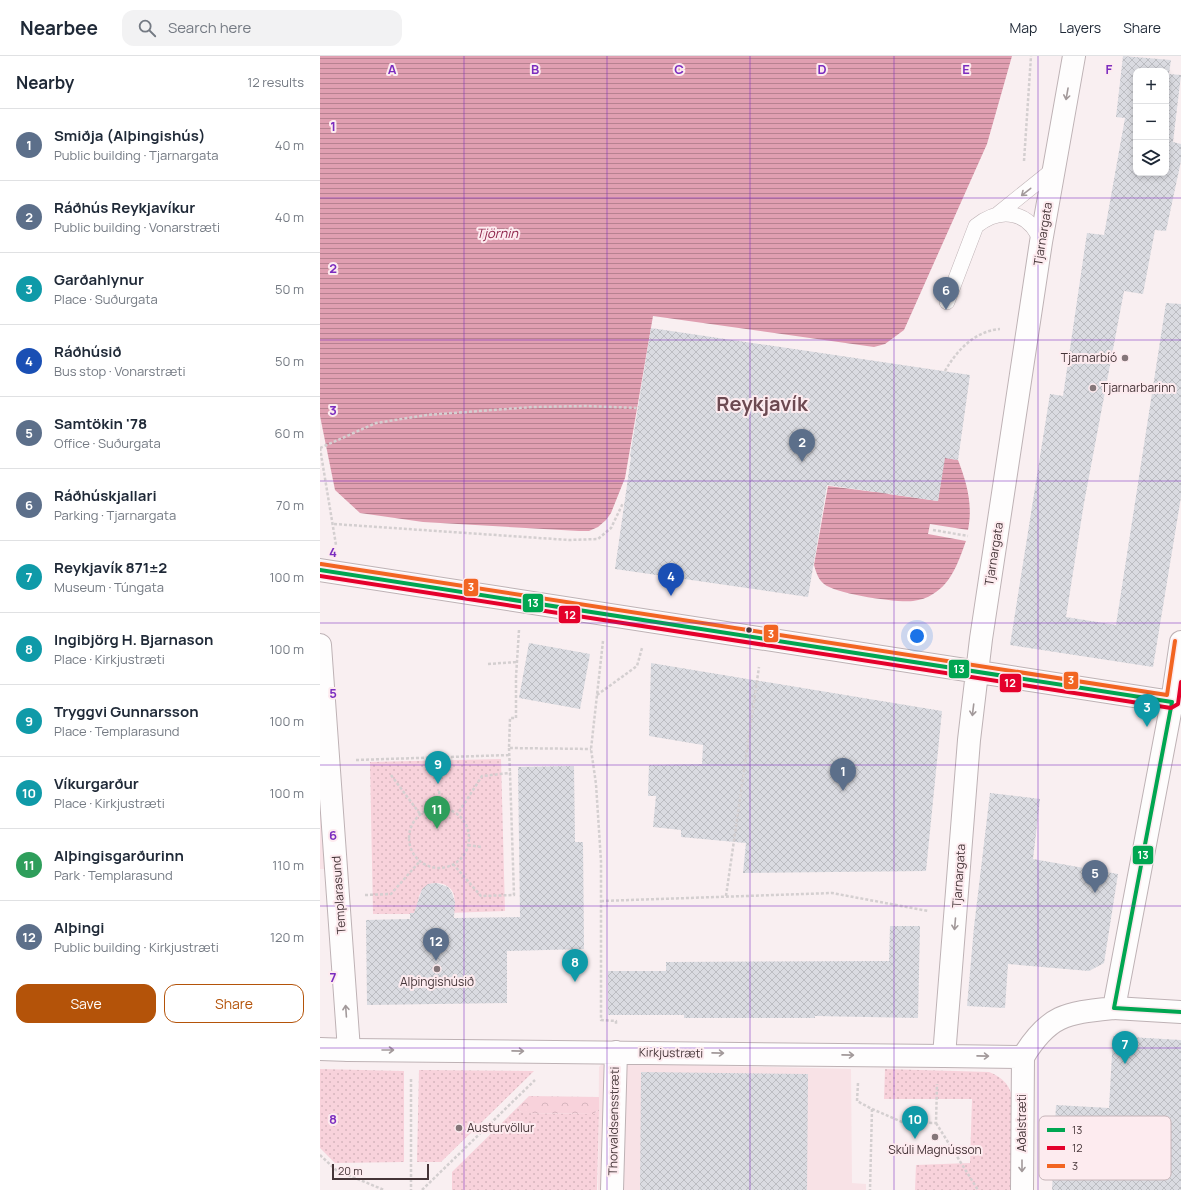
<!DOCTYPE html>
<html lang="en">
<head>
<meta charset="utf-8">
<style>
  :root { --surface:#fff; --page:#f2f2f3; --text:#1f2937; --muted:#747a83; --line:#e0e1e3; --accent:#b45309 }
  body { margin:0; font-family:Manrope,sans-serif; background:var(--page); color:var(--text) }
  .controls { position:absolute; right:12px; top:12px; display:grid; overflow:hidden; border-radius:8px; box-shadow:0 2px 6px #0003 }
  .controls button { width:36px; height:36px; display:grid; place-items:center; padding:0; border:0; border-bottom:1px solid var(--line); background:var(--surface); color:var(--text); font:20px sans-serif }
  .scale { position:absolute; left:12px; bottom:10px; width:97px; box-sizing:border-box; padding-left:4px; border:2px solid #453538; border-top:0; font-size:11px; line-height:14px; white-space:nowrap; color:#453538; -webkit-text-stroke:3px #fdebef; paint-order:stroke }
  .you { position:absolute; left:597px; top:580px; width:14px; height:14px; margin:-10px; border:3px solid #fff; border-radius:50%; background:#1a73e8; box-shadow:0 0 0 6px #1a73e833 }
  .badge { display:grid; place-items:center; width:26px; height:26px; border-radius:50%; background:var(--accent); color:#fff; font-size:13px; font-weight:700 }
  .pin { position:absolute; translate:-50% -33px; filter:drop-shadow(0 1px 2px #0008) }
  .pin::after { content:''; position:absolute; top:21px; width:14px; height:12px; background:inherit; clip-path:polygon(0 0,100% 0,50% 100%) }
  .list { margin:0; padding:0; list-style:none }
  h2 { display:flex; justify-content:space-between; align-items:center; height:52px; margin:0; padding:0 16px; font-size:17px }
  h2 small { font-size:13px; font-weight:400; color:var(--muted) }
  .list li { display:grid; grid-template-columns:26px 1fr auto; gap:12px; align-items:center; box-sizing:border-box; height:72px; padding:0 16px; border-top:1px solid var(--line) }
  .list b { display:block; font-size:15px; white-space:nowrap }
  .list p { margin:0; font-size:13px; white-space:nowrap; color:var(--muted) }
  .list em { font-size:13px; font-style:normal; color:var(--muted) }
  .actions { display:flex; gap:8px; padding:12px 16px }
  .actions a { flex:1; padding:9px 0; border:1px solid var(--accent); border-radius:12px; text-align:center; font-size:14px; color:var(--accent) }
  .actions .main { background:var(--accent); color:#fff }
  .icon { flex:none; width:22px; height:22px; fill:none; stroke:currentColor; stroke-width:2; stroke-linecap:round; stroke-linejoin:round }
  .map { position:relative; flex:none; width:861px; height:1134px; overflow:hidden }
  header { display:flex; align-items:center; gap:24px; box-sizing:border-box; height:56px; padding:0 20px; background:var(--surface); border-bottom:1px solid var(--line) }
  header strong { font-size:19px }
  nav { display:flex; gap:22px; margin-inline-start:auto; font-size:14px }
  .search { width:280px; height:36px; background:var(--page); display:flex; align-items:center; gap:10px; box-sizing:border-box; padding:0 14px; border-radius:12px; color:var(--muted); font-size:15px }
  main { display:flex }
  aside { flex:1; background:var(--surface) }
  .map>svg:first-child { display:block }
</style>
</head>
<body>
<header>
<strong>Nearbee</strong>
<div class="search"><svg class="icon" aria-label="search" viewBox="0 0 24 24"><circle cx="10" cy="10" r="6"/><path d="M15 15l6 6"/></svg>Search here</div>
<nav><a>Map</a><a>Layers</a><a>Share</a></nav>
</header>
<main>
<aside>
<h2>Nearby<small>12 results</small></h2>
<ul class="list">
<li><span class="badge" style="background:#5c6f8a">1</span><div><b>Smiðja (Alþingishús)</b><p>Public building · Tjarnargata</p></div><em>40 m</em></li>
<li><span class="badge" style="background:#5c6f8a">2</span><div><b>Ráðhús Reykjavíkur</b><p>Public building · Vonarstræti</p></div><em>40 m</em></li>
<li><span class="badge" style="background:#0f9aa8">3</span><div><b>Garðahlynur</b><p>Place · Suðurgata</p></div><em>50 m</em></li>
<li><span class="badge" style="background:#1a4fb4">4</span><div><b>Ráðhúsið</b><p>Bus stop · Vonarstræti</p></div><em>50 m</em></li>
<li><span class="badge" style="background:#5c6f8a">5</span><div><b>Samtökin '78</b><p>Office · Suðurgata</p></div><em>60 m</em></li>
<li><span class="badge" style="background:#5c6f8a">6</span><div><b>Ráðhúskjallari</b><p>Parking · Tjarnargata</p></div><em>70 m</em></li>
<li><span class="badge" style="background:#0f9aa8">7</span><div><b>Reykjavík 871±2</b><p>Museum · Túngata</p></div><em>100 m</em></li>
<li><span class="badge" style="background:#0f9aa8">8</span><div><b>Ingibjörg H. Bjarnason</b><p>Place · Kirkjustræti</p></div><em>100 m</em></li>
<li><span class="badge" style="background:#0f9aa8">9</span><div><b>Tryggvi Gunnarsson</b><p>Place · Templarasund</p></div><em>100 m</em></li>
<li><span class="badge" style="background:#0f9aa8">10</span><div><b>Víkurgarður</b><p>Place · Kirkjustræti</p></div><em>100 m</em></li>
<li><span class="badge" style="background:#2e9e5b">11</span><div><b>Alþingisgarðurinn</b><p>Park · Templarasund</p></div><em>110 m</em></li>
<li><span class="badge" style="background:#5c6f8a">12</span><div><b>Alþingi</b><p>Public building · Kirkjustræti</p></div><em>120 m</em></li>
</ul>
<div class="actions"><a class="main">Save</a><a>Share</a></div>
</aside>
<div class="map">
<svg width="861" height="1134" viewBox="0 0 861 1134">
  <defs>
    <pattern id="green-dots" width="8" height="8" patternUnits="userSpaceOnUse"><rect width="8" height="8" fill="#f8d2db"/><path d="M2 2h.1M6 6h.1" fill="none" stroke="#d6b5bd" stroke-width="1.8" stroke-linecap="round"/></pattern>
    <pattern id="forest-crowns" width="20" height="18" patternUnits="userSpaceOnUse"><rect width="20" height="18" fill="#f8d2db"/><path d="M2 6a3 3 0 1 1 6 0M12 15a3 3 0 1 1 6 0" fill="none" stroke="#d6b5bd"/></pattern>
    <pattern id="water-rules" width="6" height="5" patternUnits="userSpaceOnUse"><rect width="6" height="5" fill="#e09fb1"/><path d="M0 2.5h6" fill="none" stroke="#b78291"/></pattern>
    <pattern id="building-cross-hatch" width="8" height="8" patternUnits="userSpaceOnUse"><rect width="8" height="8" fill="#dadbe1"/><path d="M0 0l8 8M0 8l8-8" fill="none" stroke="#bcbdc2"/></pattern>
  </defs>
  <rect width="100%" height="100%" fill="#f9eff1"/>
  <path fill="#f8e2e6" d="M0 654 11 813H0Z
    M283 1007 531 1013 532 1127 546 1128V1134H278L279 1011Z"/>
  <path fill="url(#green-dots)" d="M181 703 185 855 128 857C130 854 133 849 134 846 138 827 109 820 101 836 97 842 98 851 97 858H53L50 706Z
    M0 1013 84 1015V1106L15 1107 0 1092Z
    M565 1013 669 1016C684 1022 691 1030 693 1046L691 1134H595L596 1109 650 1107 652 1043H564Z
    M99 1014 214 1015 121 1106H97Z
    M198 1051 200 1055 204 1057 274 1058 279 1053 277 1134H132V1116Z"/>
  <path fill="url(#forest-crowns)" d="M209 1040 279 1041V1053L274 1058 203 1057 200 1055 198 1051Z"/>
  <path fill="url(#water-rules)" d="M0 0H692L667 88 584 274 565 288 554 291 333 260 305 422 291 457 286 464 278 471 269 475H259L103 466 40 457 15 434 0 360Z
    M614 400 638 404C647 427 653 449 648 474L610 468 608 478 646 485C639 504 632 527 613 538 607 542 600 544 593 545 577 547 516 538 504 528 498 523 496 516 494 509L508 430 555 436 559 409 572 411 568 438 618 445 622 418Z"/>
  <path fill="url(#building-cross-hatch)" fill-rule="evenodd" d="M803 0 851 4 849 18 861 19 853 86 861 88V105L846 175 835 174 823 238 804 235 764 447 746 561 796 569 846 247 861 248V441L833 611 690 589 730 338 743 340 767 177 784 179 805 62 796 61ZM816 15H846V117H816Z
    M331 272 650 319 638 404 625 402 618 445 507 429 488 541 295 513 311 401 310 400Z
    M209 587 270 598 260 653 199 642Z
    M331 607 622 655 606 815 423 817 426 787 361 781V774L333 771 336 740H328L329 709 382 708 383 689 329 680Z
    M254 710 255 786H263L264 893 187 895V947L47 949 46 864 90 863V857H94L102 833 108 828 116 827 128 831 132 837 135 846 134 862 200 861 198 711Z
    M670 737 720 743 713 803 798 818 784 907 769 915 688 908 685 952 647 950 654 871Z
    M570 870H600L598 962 495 960V962H364V959H288V915H346V906L569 905Z
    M793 980 861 984V1134H732L736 1049 789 1052Z
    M321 1016 488 1018 487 1134H320Z"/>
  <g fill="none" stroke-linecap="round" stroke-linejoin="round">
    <defs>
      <path id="service" d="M678 158 734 113
        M627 246 656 170C681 150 710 155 721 186"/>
      <path id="pedestrian" d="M29 994 624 1000
        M292 1134 296 996"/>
      <path id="minor" d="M0 514 852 646
        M0 589 29 994 0 993
        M703 1001 624 1000 649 684 661 583 721 186 754 0
        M702 1134 703 1001C729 958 747 957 794 952L852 646 861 586"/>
      <path id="tertiary" d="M794 952 861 956"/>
    </defs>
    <use href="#service" stroke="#beb2b5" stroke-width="16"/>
    <use href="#pedestrian" stroke="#beb2b5" stroke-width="24"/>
    <use href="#minor" stroke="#beb2b5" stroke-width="24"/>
    <use href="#tertiary" stroke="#beb2b5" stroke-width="24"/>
    <path stroke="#d4cfd0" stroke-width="2.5" stroke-dasharray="3 2" stroke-linecap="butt" d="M704 105 711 0
      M625 315C637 294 655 275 680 273
      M0 392 56 367 107 359 212 351 266 350 320 352
      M0 392 16 489
      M14 468 249 484 278 483 291 472 303 447
      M613 474 648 480
      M199 574 196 621V662H190L189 692 271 693
      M283 585 271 693 276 728 281 805V964L296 965V968
      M168 608 197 606
      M277 639 317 610 322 592
      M189 692 190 717
      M36 704 190 699
      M71 719 100 758
      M119 735 121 752
      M89 782a30 30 0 1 1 60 0a30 30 0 1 1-60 0Z
      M148 789 161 791
      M133 808 161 840 194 839 190 717 162 720 137 759
      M45 839 71 838 100 805
      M406 840 439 611
      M281 845 512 837 608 855
      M91 1023V1134
      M538 1027 537 1045 552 1053 550 1134
      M552 1053 582 1066 616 1067 617 1028
      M616 1067 658 1134
      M0 1099 16 1114 64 1134
      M102 1134 215 1024"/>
    <use href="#service" stroke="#fefdfd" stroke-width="15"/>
    <use href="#pedestrian" stroke="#fefdfd" stroke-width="22"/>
    <use href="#minor" stroke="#fefdfd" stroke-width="22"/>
    <use href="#tertiary" stroke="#fefdfd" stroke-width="22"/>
    <defs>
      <path id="bus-1" d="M0 514 852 646
        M794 952 852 646
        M794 952 861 956"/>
      <path id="bus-2" d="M0 520 851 652 858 648 861 626"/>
      <path id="bus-3" d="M1 508 847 639 855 585"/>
    </defs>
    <use href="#bus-1" stroke="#fdebef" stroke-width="7"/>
    <use href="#bus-2" stroke="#fdebef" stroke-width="7"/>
    <use href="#bus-3" stroke="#fdebef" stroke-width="7"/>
    <use href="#bus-1" stroke="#00a651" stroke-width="4"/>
    <use href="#bus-2" stroke="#e4002b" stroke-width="4"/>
    <use href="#bus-3" stroke="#f26522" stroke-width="4"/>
  </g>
  <defs><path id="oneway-shaft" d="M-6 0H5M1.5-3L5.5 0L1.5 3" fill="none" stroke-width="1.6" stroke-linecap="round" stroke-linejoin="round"/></defs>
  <g stroke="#a2999a">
    <use href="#oneway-shaft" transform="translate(747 38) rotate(100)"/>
    <use href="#oneway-shaft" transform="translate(706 136) rotate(142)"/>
    <use href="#oneway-shaft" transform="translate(653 654) rotate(97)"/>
    <use href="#oneway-shaft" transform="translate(635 868) rotate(95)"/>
    <use href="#oneway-shaft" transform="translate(26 955) rotate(-94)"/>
    <use href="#oneway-shaft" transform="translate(68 994)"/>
    <use href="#oneway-shaft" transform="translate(198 995) rotate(1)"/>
    <use href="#oneway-shaft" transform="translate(398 997) rotate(1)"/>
    <use href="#oneway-shaft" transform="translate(528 999) rotate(1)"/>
    <use href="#oneway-shaft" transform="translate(663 1000) rotate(1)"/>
    <use href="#oneway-shaft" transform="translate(702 1110) rotate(90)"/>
  </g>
  <path fill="none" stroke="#7b2cbf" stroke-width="1" stroke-opacity="0.55" d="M144 0V1134M287 0V1134M430 0V1134M574 0V1134M718 0V1134M0 142H861M0 284H861M0 425H861M0 567H861M0 709H861M0 850H861M0 992H861"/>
  <g fill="#847679" stroke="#fdebef" stroke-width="1.5">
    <circle cx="805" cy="302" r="4"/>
    <circle cx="773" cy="332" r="4"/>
    <circle cx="117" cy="913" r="4"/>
    <circle cx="139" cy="1072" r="4"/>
    <circle cx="615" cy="1081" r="4"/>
  </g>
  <circle fill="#453538" stroke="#fdebef" stroke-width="1.5" cx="429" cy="574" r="3.5"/>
  <g text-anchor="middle" stroke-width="4" stroke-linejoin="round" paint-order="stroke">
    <g font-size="12" fill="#453538" stroke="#fdebef">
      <text transform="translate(723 178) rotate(-81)" y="4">Tjarnargata</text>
      <text transform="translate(674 498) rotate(-81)" y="4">Tjarnargata</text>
      <text transform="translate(639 820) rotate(-86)" y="4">Tjarnargata</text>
      <text transform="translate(19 839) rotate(-94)" y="4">Templarasund</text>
      <text transform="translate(351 997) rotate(1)" y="4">Kirkjustræti</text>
      <text transform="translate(294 1065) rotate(-89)" y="4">Thorvaldsensstræti</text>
      <text transform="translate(702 1067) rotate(-90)" y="4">Aðalstræti</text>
    </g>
    <g font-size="12" fill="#453538" stroke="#fdebef" text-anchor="start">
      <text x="797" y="306" text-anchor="end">Tjarnarbíó</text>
      <text x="781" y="336">Tjarnarbarinn</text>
      <text x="117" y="930" text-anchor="middle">Alþingishúsið</text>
      <text x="147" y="1076">Austurvöllur</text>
      <text x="615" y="1098" text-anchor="middle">Skúli Magnússon</text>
    </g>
    <g font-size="13" font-style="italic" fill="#8e254b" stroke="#fdebef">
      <text x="177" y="182">Tjörnin</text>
    </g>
    <g font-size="20" font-weight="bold" fill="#6c4951" stroke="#fdebef">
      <text x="442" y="355">Reykjavík</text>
    </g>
  </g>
  <rect x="719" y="1060" width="132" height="64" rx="6" fill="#fdebef" stroke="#c6b4b8" stroke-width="1"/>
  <rect x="727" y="1072" width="18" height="4" fill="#00a651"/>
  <rect x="727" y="1090" width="18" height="4" fill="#e4002b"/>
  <rect x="727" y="1108" width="18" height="4" fill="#f26522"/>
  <g font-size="11" fill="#453538">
    <text x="752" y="1078">13</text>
    <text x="752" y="1096">12</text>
    <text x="752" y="1114">3</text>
  </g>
  <g font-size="13" text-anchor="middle" font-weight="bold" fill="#7b2cbf" stroke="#fdebef" stroke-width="4" stroke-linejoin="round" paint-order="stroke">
    <text x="72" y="18">A</text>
    <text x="215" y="18">B</text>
    <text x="359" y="18">C</text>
    <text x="502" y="18">D</text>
    <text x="646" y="18">E</text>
    <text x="789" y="18">F</text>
    <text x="13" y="75">1</text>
    <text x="13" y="217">2</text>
    <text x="13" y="359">3</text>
    <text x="13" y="501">4</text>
    <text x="13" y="642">5</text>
    <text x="13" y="784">6</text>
    <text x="13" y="926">7</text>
    <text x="13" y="1068">8</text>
  </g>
  <g stroke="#fdebef" stroke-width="1.5">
    <rect x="143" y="522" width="16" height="19" rx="4" fill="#f26522"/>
    <rect x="202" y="537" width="22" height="20" rx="4" fill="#00a651"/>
    <rect x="238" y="549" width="23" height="19" rx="4" fill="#e4002b"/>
    <rect x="443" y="568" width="16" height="19" rx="4" fill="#f26522"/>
    <rect x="628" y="603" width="22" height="20" rx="4" fill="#00a651"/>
    <rect x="743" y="615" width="16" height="19" rx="4" fill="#f26522"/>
    <rect x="679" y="617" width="23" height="20" rx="4" fill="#e4002b"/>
    <rect x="812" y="789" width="22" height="20" rx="4" fill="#00a651"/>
  </g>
  <g font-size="11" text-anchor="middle" font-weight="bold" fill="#fff">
    <text x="151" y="535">3</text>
    <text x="213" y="551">13</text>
    <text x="250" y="563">12</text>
    <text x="451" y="582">3</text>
    <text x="639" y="617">13</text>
    <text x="751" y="628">3</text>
    <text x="690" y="631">12</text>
    <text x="823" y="803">13</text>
  </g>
</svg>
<div class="controls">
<button>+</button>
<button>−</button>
<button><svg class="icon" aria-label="layers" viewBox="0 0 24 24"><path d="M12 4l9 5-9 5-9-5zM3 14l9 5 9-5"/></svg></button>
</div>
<div class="scale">20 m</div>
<div class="you"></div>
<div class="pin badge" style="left:523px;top:735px;background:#5c6f8a">1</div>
<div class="pin badge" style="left:482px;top:406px;background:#5c6f8a">2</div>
<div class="pin badge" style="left:827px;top:671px;background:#0f9aa8">3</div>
<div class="pin badge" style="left:351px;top:540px;background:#1a4fb4">4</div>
<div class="pin badge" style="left:775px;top:837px;background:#5c6f8a">5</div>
<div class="pin badge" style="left:626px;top:254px;background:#5c6f8a">6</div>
<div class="pin badge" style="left:805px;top:1008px;background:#0f9aa8">7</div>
<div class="pin badge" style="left:255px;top:926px;background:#0f9aa8">8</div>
<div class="pin badge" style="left:118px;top:728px;background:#0f9aa8">9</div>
<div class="pin badge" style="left:595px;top:1083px;background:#0f9aa8">10</div>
<div class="pin badge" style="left:117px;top:773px;background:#2e9e5b">11</div>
<div class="pin badge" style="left:116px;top:905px;background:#5c6f8a">12</div>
</div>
</main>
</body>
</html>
